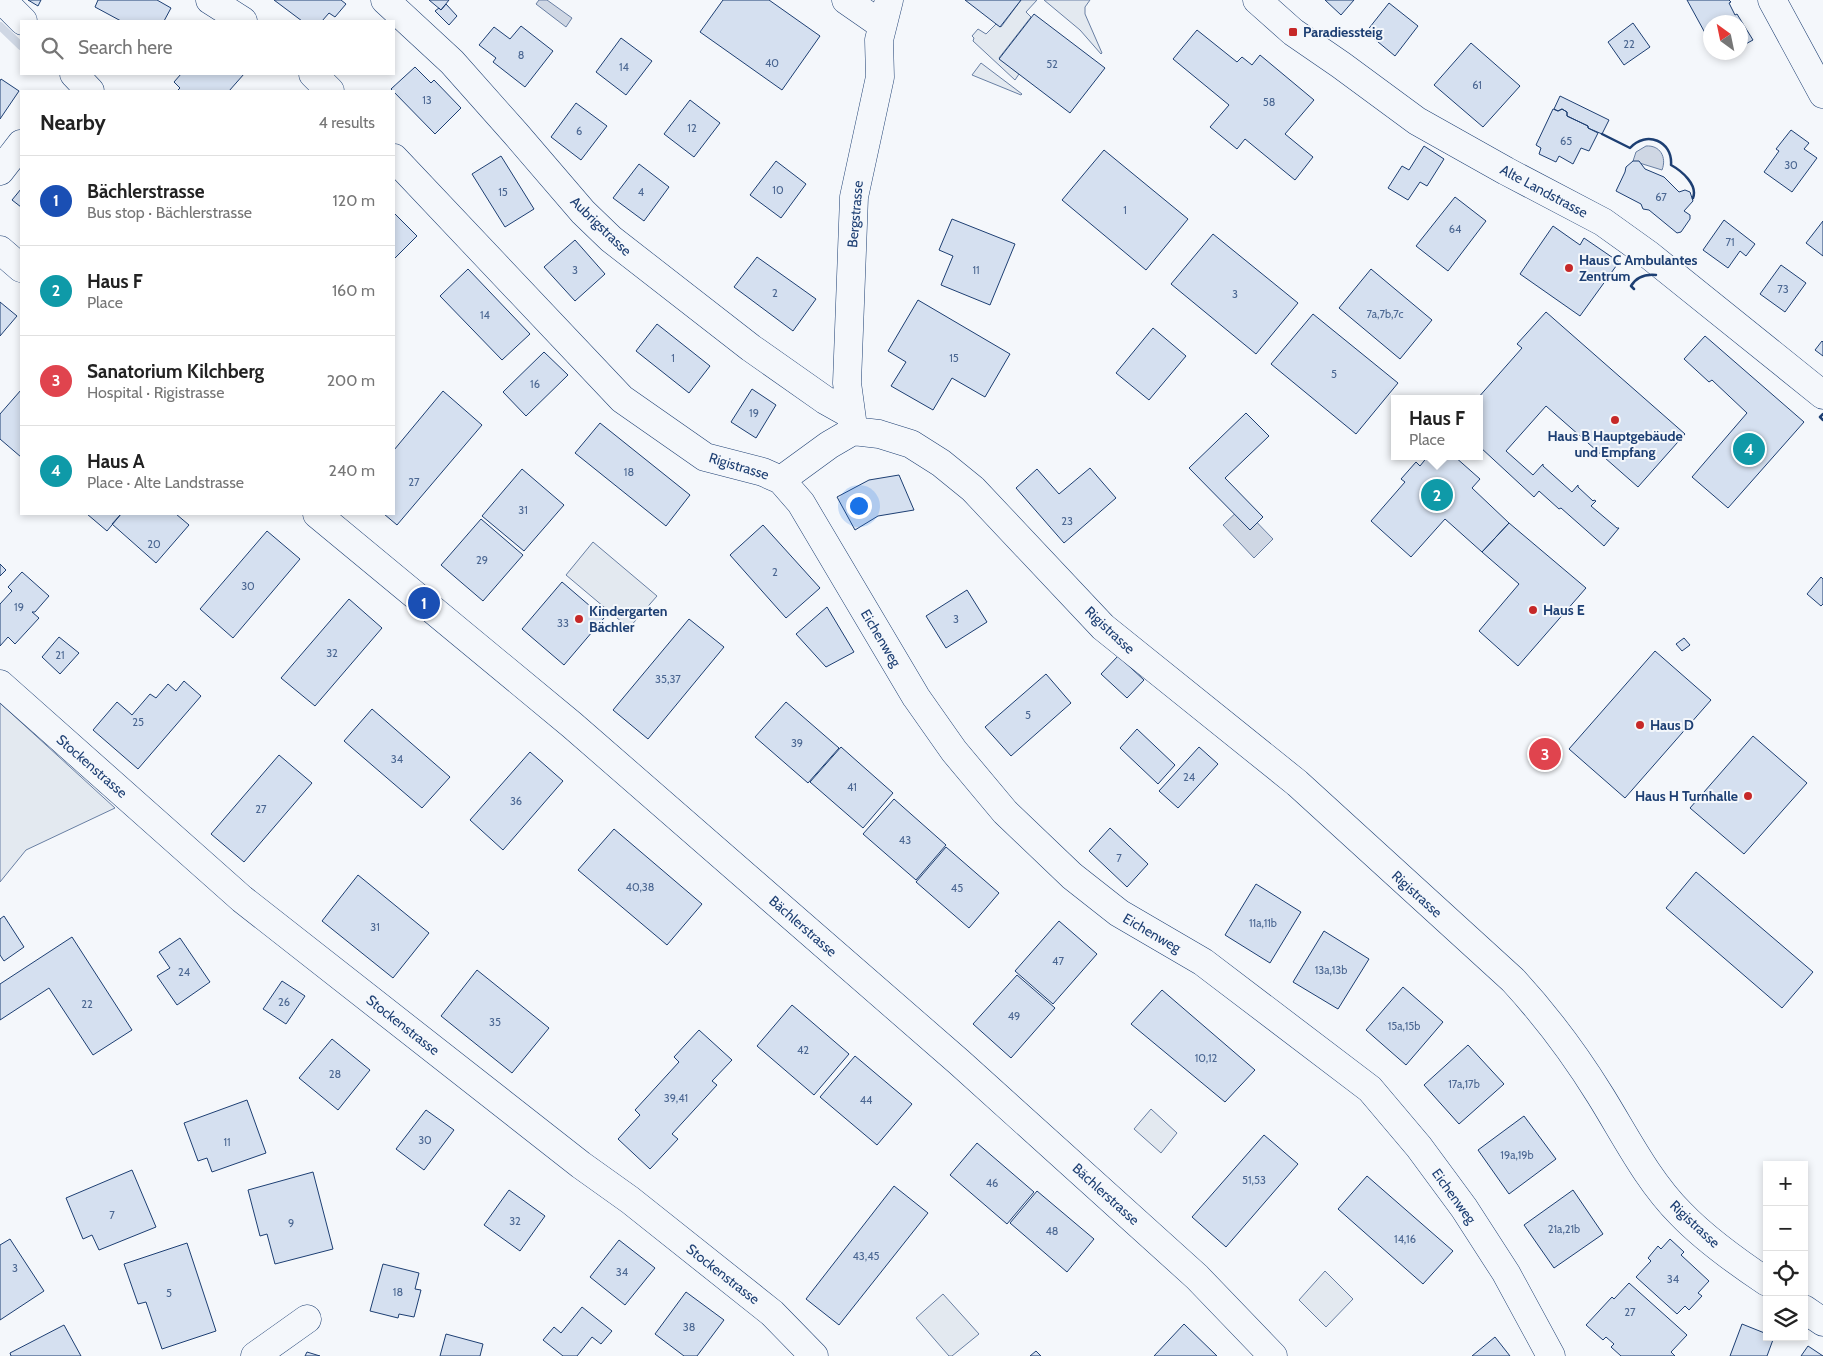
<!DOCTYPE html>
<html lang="en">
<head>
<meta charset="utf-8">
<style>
  :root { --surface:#fff; --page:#f6f6f6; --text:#222; --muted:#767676; --line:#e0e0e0; --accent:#111827 }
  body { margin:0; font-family:Cabin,sans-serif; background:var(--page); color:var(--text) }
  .controls { position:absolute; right:15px; bottom:15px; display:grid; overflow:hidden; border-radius:0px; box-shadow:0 2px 8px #0003 }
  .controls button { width:45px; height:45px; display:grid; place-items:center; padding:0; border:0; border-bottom:1px solid var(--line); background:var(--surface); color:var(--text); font:25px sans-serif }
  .compass { position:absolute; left:1703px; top:15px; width:45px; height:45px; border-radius:50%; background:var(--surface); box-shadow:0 2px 8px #0003; rotate:327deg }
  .you { position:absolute; left:858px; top:505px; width:18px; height:18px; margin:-12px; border:4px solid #fff; border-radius:50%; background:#1a73e8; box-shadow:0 0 0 8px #1a73e833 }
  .badge { display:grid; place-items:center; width:32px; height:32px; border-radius:50%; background:var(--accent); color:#fff; font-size:16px; font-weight:700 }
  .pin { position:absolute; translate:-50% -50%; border:2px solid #fff; box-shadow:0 1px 5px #0006 }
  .popup { position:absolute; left:1391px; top:395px; width:92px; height:65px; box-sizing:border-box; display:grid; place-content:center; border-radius:0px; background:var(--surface); filter:drop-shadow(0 1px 4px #0005); font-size:16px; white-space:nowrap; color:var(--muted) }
  .popup b { font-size:19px; color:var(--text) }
  .popup::after { content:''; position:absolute; left:50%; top:100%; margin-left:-10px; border:10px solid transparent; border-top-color:var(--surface) }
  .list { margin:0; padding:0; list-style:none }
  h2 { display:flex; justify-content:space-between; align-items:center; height:65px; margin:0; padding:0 20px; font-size:21px }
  h2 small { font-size:16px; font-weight:400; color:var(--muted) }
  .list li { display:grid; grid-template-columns:32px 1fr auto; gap:15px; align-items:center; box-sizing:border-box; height:90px; padding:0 20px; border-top:1px solid var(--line) }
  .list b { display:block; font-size:19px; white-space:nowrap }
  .list p { margin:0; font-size:16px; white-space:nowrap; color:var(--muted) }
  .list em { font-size:16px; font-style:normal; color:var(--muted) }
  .icon { flex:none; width:28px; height:28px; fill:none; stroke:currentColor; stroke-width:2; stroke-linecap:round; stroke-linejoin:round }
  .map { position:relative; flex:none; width:1823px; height:1356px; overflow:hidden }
  .search { position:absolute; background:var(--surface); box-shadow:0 2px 8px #0003; left:20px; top:20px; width:375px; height:55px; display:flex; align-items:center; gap:12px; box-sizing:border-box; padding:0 18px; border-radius:0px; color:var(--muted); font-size:19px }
  .panel { position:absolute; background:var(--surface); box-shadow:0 2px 8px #0003; left:20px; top:90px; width:375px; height:425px; border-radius:0px }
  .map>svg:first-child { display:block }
</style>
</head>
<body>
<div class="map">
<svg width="1823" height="1356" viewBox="0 0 1823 1356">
  <rect width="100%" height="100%" fill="#f4f7fb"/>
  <path fill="#e3e9f0" stroke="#687fa3" d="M1021 0H1037L1026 12 1031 17 999 58 1019 74 1015 80 973 41 974 38 972 36 978 29 986 34 996 24 1001 27Z
    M1044 0H1090L1085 7V14L1102 53 1101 54 1080 30Z
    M981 63 1022 94 1021 95 972 75Z
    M593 542 657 596 629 628 566 575Z
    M0 703 115 808 26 850 0 882Z
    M1151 1109 1177 1133 1161 1153 1134 1129Z
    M1325 1271 1353 1299 1326 1327 1299 1300Z
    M943 1294 979 1334 952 1356H949L916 1318Z"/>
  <path fill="#cfd7e4" stroke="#687fa3" d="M539 0H547L572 18 566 27 536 4Z
    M1646 146C1660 145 1667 157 1662 170L1633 161 1636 152Z
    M1242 507 1273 539 1254 558 1223 525Z"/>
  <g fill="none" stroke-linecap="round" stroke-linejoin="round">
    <path stroke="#cfd7e4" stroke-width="8" d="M0 26 21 46"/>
  </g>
  <path fill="#d5e0f0" stroke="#1d3f73" d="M28 0H41L38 6Z
    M98 0H157L171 8 164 21H121L95 7Z
    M274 0H341L346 4 335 17 329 13 322 21H302Z
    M429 0H449L441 10Z
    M723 0H769L820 36 782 90 700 32Z
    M965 0H1021L1000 27Z
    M1325 0H1354L1341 15Z
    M1687 0H1729L1731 2 1729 3 1735 15 1737 14 1753 40 1740 47V22H1710V42Z
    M1389 3 1418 26 1395 56 1366 32Z
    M446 4 457 16 449 25 435 11 439 8 441 10Z
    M1034 14 1105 68 1070 113 999 59Z
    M1633 23 1650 47 1624 65 1608 42Z
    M521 26 553 51 525 87 493 62 496 58 479 45 494 27 510 39Z
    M1197 30 1237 62 1242 57 1252 65 1260 55 1314 100 1285 134 1313 157 1295 180 1245 139 1237 149 1210 127 1229 105 1173 59Z
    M621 38 652 61 626 95 596 72Z
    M1471 43 1520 86 1483 127 1434 85Z
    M415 67 431 83 434 80 461 108 435 134 391 89Z
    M181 74H244L229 91H177L180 88 174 82Z
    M1 79 19 91 0 119V81Z
    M1560 96 1609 120 1602 134 1588 128V126L1567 116V112L1562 109 1558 111 1554 109Z
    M690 100 720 123 694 157 664 134Z
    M576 103 607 126 581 160 551 137Z
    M1553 109 1558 111 1562 109 1567 112V116L1588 126V128L1598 133 1589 151 1581 148 1573 164 1559 156 1556 162 1539 154 1541 148 1536 145Z
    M1791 130 1809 143 1804 149 1817 158 1792 192 1764 172 1779 151 1776 149Z
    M1424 146 1444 159 1427 186 1420 182 1408 200 1388 188 1402 166 1409 170Z
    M1104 150 1188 219 1146 270 1062 200Z
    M501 156 534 209 505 227 472 174Z
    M776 161 806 184 781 218 750 195Z
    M1633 161H1639L1645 169 1664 177 1679 192 1685 190 1690 192 1693 201 1684 211 1690 215V219L1681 232 1677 233 1649 210 1643 209 1641 204 1616 191 1625 172 1626 167Z
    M639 164 669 187 644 221 613 198Z
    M21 189V207L12 200Z
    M1455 197 1486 221 1448 271 1416 246Z
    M394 213 417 236 394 259Z
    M952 219 1015 244 990 305 941 285 953 256 939 250Z
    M1724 220 1755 244 1746 256 1740 251 1728 268 1703 250Z
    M1823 221V256L1806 243Z
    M1553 226 1580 245 1584 238 1619 262 1580 316 1520 274Z
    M1213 234 1298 303 1256 354 1171 284Z
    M575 240 605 274 575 301 544 267Z
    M757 257 816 299 793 331 734 287Z
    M1781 265 1806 283 1785 312 1760 294Z
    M468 269 530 334 502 360 440 296Z
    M1371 269 1432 320 1400 359 1339 308Z
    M918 300 1010 354 985 397 952 378 933 410 891 386 906 362 888 351Z
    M0 302 17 316 0 336Z
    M1546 312 1685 434 1638 487 1546 406 1506 451 1533 475 1543 464V466L1572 492 1578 485V487L1593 501 1594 500 1596 501 1591 506 1617 528H1619L1604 546 1561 508 1559 509 1539 491 1534 497 1480 447V399H1477L1522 348 1517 344Z
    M1313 314 1398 383 1356 434 1271 364Z
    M657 324 710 366 689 393 636 351Z
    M1153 328 1186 356 1149 400 1116 373Z
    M1705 336 1804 422 1728 508 1692 477 1747 413 1712 380 1709 382 1684 359Z
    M1822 341 1823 342V356L1815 350Z
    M544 352 568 375 526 416 503 392Z
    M752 389 776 405 756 438 731 422Z
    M21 390V457L0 439V414Z
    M443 391 482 425 397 525 384 514H394V450Z
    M1246 413 1269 436 1225 478 1263 517 1250 530 1189 468Z
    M600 423 690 495 666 526 575 453Z
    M1428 456H1454L1480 479 1472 488 1509 523 1482 552 1445 519 1411 557 1371 521 1405 482 1401 479 1416 462 1420 466Z
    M1090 468 1116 498 1064 543 1016 488 1037 469 1059 494Z
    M522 469 564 505 524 551 482 516Z
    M899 475 914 510 878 516 855 530 837 497 869 480Z
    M87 514H121L107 531Z
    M121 514H176L189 525 156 563 112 524Z
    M481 519 523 555 483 601 441 565Z
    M1509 523 1586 588 1518 666 1479 631 1519 584 1482 552Z
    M763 525 820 588 786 618 730 555Z
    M267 531 300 559 233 638 200 609Z
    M0 564 6 570 0 576Z
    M22 572 49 596 35 612H32L39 618 15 644 8 637 0 646V604L12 591 8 587Z
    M1821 577 1823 579V604L1821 606 1807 594Z
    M562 582 604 618 564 665 522 629Z
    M967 590 987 622 946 648 926 616Z
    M349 599 382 628 315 706 281 678Z
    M827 607 854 652 826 667 796 634Z
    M689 619 724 647 648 739 613 710Z
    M59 637 79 653 60 674 42 657Z
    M1684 638 1690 645 1682 651 1676 644Z
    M1655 651 1711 700 1625 798 1569 749Z
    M1118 656 1144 680 1127 698 1101 674Z
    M1046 674 1071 703 1011 756 985 727Z
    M184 681 201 696 138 769 93 730 117 702 132 715 150 694 156 698 168 684 176 691Z
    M786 702 839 748 808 783 755 737Z
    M372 709 450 777 422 808 344 741Z
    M1137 729 1175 765 1158 784 1120 748Z
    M1753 736 1807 783 1744 854 1690 808Z
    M841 747 893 793 863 828 810 782Z
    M1199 747 1218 764 1178 808 1159 791Z
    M530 752 563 781 503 850 470 820Z
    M279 755 312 783 244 862 211 834Z
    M894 799 946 845 916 880 863 834Z
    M1110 828 1148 864 1127 887 1089 851Z
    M614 829 702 904 667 945 578 870Z
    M946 847 999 893 969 928 916 882Z
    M1696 872 1813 972 1782 1008 1666 908Z
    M358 875 429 933 393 978 322 921Z
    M1256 884 1301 912 1270 963 1225 935Z
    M4 916 24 947 4 961 0 955V919Z
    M1059 921 1097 954 1053 1004 1015 971Z
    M1324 931 1369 959 1338 1009 1293 982Z
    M72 937 132 1030 93 1055 49 988 0 1020V984Z
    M180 938 210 982 177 1005 157 976 170 968 159 952Z
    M477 970 549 1028 512 1073 441 1016Z
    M1017 975 1055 1008 1011 1058 973 1024Z
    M282 981 305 996 286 1024 263 1009Z
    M1403 987 1443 1022 1406 1065 1366 1030Z
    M1162 990 1255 1070 1225 1102 1131 1024Z
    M792 1005 849 1054 814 1095 757 1046Z
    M699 1030 732 1060 712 1081 717 1085 672 1134 678 1139 650 1169 618 1139 640 1115 635 1110 679 1062 674 1057Z
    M332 1039 370 1070 338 1110 299 1078Z
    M1468 1045 1504 1084 1459 1124 1424 1085Z
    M855 1056 912 1104 877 1145 820 1097Z
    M247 1100 266 1153 212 1172 207 1158 198 1161 184 1123Z
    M426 1110 454 1130 424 1170 396 1149Z
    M1524 1116 1556 1159 1509 1194 1478 1150Z
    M1264 1135 1298 1164 1226 1247 1192 1217Z
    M977 1143 1034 1192 1007 1224 950 1175Z
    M132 1170 156 1227 99 1250 92 1235 83 1239 66 1198Z
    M313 1172 333 1249 275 1264 267 1234 260 1236 248 1190Z
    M1367 1176 1453 1251 1423 1284 1338 1209Z
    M894 1186 928 1213 839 1325 806 1299Z
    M509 1190 545 1216 520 1251 484 1225Z
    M1573 1190 1603 1234 1554 1268 1524 1225Z
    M1037 1191 1094 1239 1067 1272 1010 1223Z
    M10 1239 44 1291 0 1320V1245Z
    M1670 1239 1684 1252 1681 1255 1709 1281 1698 1293 1702 1296 1689 1310 1685 1306 1677 1314 1636 1277 1651 1261 1648 1258 1658 1246 1661 1249Z
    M619 1240 655 1268 625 1305 590 1277Z
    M187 1243 216 1331 162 1349 146 1302 138 1304 124 1264Z
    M383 1264 419 1273 415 1289 421 1290 414 1317 399 1314 398 1318 370 1311Z
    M1629 1283 1687 1335 1671 1352 1675 1356H1621L1611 1347 1614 1344 1606 1337 1603 1340 1586 1325 1612 1297 1614 1299Z
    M686 1292 724 1320 697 1356H684L655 1334Z
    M582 1307 612 1331 601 1344 592 1337 577 1356H563L543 1340 554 1327 561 1333Z
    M1184 1324 1217 1356H1154Z
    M1742 1324 1767 1334V1337H1774L1767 1356H1730Z
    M64 1325 81 1356H11L10 1353Z
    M446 1334 483 1344 480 1356H440Z
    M1495 1337 1510 1356H1472Z
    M1808 1346 1823 1356H1801Z
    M1036 1351 1041 1356H1030Z
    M307 1352 320 1356H305Z"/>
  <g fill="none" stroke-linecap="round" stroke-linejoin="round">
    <defs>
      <path id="minor" d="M2 0 23 21
        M210 0 243 21
        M385 0 452 62 516 134 583 212 611 239 751 348 825 400 850 414
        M846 0 882 25
        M1257 0 1293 32 1341 65 1417 121 1506 171 1603 222 1649 255 1823 395
        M1772 0 1823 94
        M74 74 90 91
        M313 74 330 91
        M394 158 622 399 705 457 763 472 781 480 829 445 853 431 879 434 911 444 941 463 973 489 1103 627 1297 783 1513 980C1547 1017 1574 1053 1600 1095 1625 1135 1647 1180 1681 1214 1706 1240 1737 1262 1767 1282
        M0 171 21 144
        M0 250 21 268
        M853 427 847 383 854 197 880 77 879 40 889 0
        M781 480 801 503 916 697 954 751 1005 812 1072 876 1119 913 1203 962 1370 1089 1419 1147 1464 1208 1506 1273 1551 1356
        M317 514 572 725 959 1062 1197 1277 1273 1356
        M0 684 242 899 581 1165 630 1200 772 1313 814 1356
        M1804 1309 1823 1322
        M255 1356 307 1319"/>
    </defs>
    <use href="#minor" stroke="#1d3f73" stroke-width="29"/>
    <use href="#minor" stroke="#f4f7fb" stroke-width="28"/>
    <path stroke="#1d3f73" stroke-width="2.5" d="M1602 134 1630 148C1646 130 1673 141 1671 165 1682 171 1698 185 1693 198
      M1634 289 1631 286C1637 276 1646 274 1656 275
      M1823 414 1820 417 1823 420"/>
  </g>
  <g fill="#c62828" stroke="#f4f7fb" stroke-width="2">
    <rect x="1288" y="27" width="10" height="10" rx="2.5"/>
    <circle cx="1569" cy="268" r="5"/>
    <circle cx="1615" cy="420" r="5"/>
    <circle cx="1533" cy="610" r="5"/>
    <circle cx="579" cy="619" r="5"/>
    <circle cx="1640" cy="725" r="5"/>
    <circle cx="1748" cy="796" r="5"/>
  </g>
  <g text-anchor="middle" stroke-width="4" stroke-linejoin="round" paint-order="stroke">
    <g font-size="11" fill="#4b6792">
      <text x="1629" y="48">22</text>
      <text x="521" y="59">8</text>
      <text x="772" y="67">40</text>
      <text x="1052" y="68">52</text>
      <text x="624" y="71">14</text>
      <text x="1477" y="89">61</text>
      <text x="427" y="104">13</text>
      <text x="1269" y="106">58</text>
      <text x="692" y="132">12</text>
      <text x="579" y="135">6</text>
      <text x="1566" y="145">65</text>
      <text x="1791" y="169">30</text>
      <text x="778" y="194">10</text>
      <text x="503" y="196">15</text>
      <text x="641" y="196">4</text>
      <text x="1661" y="201">67</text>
      <text x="1125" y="214">1</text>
      <text x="1455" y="233">64</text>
      <text x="1730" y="246">71</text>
      <text x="575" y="274">3</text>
      <text x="976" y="274">11</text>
      <text x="1783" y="293">73</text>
      <text x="775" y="297">2</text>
      <text x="1235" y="298">3</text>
      <text x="1385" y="318">7a,7b,7c</text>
      <text x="485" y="319">14</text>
      <text x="673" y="362">1</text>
      <text x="954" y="362">15</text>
      <text x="1334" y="378">5</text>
      <text x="535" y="388">16</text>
      <text x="754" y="417">19</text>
      <text x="629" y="476">18</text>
      <text x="414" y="486">27</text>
      <text x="523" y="514">31</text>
      <text x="1067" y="525">23</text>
      <text x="154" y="548">20</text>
      <text x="482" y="564">29</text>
      <text x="775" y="576">2</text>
      <text x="248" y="590">30</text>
      <text x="19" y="611">19</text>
      <text x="956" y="623">3</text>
      <text x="563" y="627">33</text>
      <text x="332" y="657">32</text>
      <text x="60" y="659">21</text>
      <text x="668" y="683">35,37</text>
      <text x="1028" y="719">5</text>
      <text x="138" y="726">25</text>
      <text x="797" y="747">39</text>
      <text x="397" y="763">34</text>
      <text x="1189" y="781">24</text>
      <text x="852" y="791">41</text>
      <text x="516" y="805">36</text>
      <text x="261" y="813">27</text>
      <text x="905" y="844">43</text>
      <text x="1119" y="862">7</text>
      <text x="640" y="891">40,38</text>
      <text x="957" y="892">45</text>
      <text x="1263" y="927">11a,11b</text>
      <text x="375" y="931">31</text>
      <text x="1058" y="965">47</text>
      <text x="1331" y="974">13a,13b</text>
      <text x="184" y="976">24</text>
      <text x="284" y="1006">26</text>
      <text x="87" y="1008">22</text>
      <text x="1014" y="1020">49</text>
      <text x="495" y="1026">35</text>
      <text x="1404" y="1030">15a,15b</text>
      <text x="803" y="1054">42</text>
      <text x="1206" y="1062">10,12</text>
      <text x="335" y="1078">28</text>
      <text x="1464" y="1088">17a,17b</text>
      <text x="676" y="1102">39,41</text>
      <text x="866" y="1104">44</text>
      <text x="425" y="1144">30</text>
      <text x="227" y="1146">11</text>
      <text x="1517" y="1159">19a,19b</text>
      <text x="1254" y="1184">51,53</text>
      <text x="992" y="1187">46</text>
      <text x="112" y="1219">7</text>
      <text x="515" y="1225">32</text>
      <text x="291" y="1227">9</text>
      <text x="1564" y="1233">21a,21b</text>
      <text x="1052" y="1235">48</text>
      <text x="1405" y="1243">14,16</text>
      <text x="866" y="1260">43,45</text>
      <text x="15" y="1272">3</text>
      <text x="622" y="1276">34</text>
      <text x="1673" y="1283">34</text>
      <text x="398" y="1296">18</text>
      <text x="169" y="1297">5</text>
      <text x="1630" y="1316">27</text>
      <text x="689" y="1331">38</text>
    </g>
    <g font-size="14" font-weight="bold" fill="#1d3f73" stroke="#f4f7fb" text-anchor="start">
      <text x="1303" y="37">Paradiessteig</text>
      <text x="1579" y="265">Haus C Ambulantes<tspan x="1579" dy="16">Zentrum</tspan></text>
      <text x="1615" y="441" text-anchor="middle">Haus B Hauptgebäude<tspan x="1615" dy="16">und Empfang</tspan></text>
      <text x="1543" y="615">Haus E</text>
      <text x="589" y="616">Kindergarten<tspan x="589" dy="16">Bächler</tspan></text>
      <text x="1650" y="730">Haus D</text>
      <text x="1738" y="801" text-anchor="end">Haus H Turnhalle</text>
    </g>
    <g font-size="14" fill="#1d3f73" stroke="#f4f7fb">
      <text transform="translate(1544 191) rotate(28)" y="5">Alte Landstrasse</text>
      <text transform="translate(855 214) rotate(-85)" y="5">Bergstrasse</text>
      <text transform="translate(601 226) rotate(44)" y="5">Aubrigstrasse</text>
      <text transform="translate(739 466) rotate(17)" y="5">Rigistrasse</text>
      <text transform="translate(1110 630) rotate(43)" y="5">Rigistrasse</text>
      <text transform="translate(881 638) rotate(59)" y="5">Eichenweg</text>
      <text transform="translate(92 766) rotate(41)" y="5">Stockenstrasse</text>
      <text transform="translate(1417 894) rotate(42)" y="5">Rigistrasse</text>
      <text transform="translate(803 926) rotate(41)" y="5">Bächlerstrasse</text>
      <text transform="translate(1152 933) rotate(30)" y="5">Eichenweg</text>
      <text transform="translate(403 1025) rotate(38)" y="5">Stockenstrasse</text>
      <text transform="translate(1106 1194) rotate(42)" y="5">Bächlerstrasse</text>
      <text transform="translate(1454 1196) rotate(54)" y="5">Eichenweg</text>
      <text transform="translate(1695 1224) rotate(43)" y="5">Rigistrasse</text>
      <text transform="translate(723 1274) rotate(38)" y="5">Stockenstrasse</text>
    </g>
  </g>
</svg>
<div class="controls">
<button>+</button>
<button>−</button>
<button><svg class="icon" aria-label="locate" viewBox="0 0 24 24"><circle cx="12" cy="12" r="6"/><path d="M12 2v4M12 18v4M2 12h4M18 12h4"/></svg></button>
<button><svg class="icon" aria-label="layers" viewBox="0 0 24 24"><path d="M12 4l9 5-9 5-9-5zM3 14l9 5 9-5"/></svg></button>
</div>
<svg class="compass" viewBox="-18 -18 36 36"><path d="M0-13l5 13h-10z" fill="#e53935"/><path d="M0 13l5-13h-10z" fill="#767676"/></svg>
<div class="you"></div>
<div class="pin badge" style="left:424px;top:603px;background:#1a4fb4">1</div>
<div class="pin badge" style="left:1437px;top:495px;background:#0f9aa8">2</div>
<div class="popup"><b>Haus F</b>Place</div>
<div class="pin badge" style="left:1545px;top:754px;background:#e0444e">3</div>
<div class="pin badge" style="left:1749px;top:449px;background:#0f9aa8">4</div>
<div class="search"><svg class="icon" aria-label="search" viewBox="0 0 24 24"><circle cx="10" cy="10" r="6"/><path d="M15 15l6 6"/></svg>Search here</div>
<section class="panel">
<h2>Nearby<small>4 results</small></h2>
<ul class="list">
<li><span class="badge" style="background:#1a4fb4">1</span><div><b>Bächlerstrasse</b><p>Bus stop · Bächlerstrasse</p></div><em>120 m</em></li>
<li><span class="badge" style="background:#0f9aa8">2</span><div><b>Haus F</b><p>Place</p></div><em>160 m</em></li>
<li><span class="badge" style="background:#e0444e">3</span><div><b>Sanatorium Kilchberg</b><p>Hospital · Rigistrasse</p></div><em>200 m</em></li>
<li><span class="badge" style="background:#0f9aa8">4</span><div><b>Haus A</b><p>Place · Alte Landstrasse</p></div><em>240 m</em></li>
</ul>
</section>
</div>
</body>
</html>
